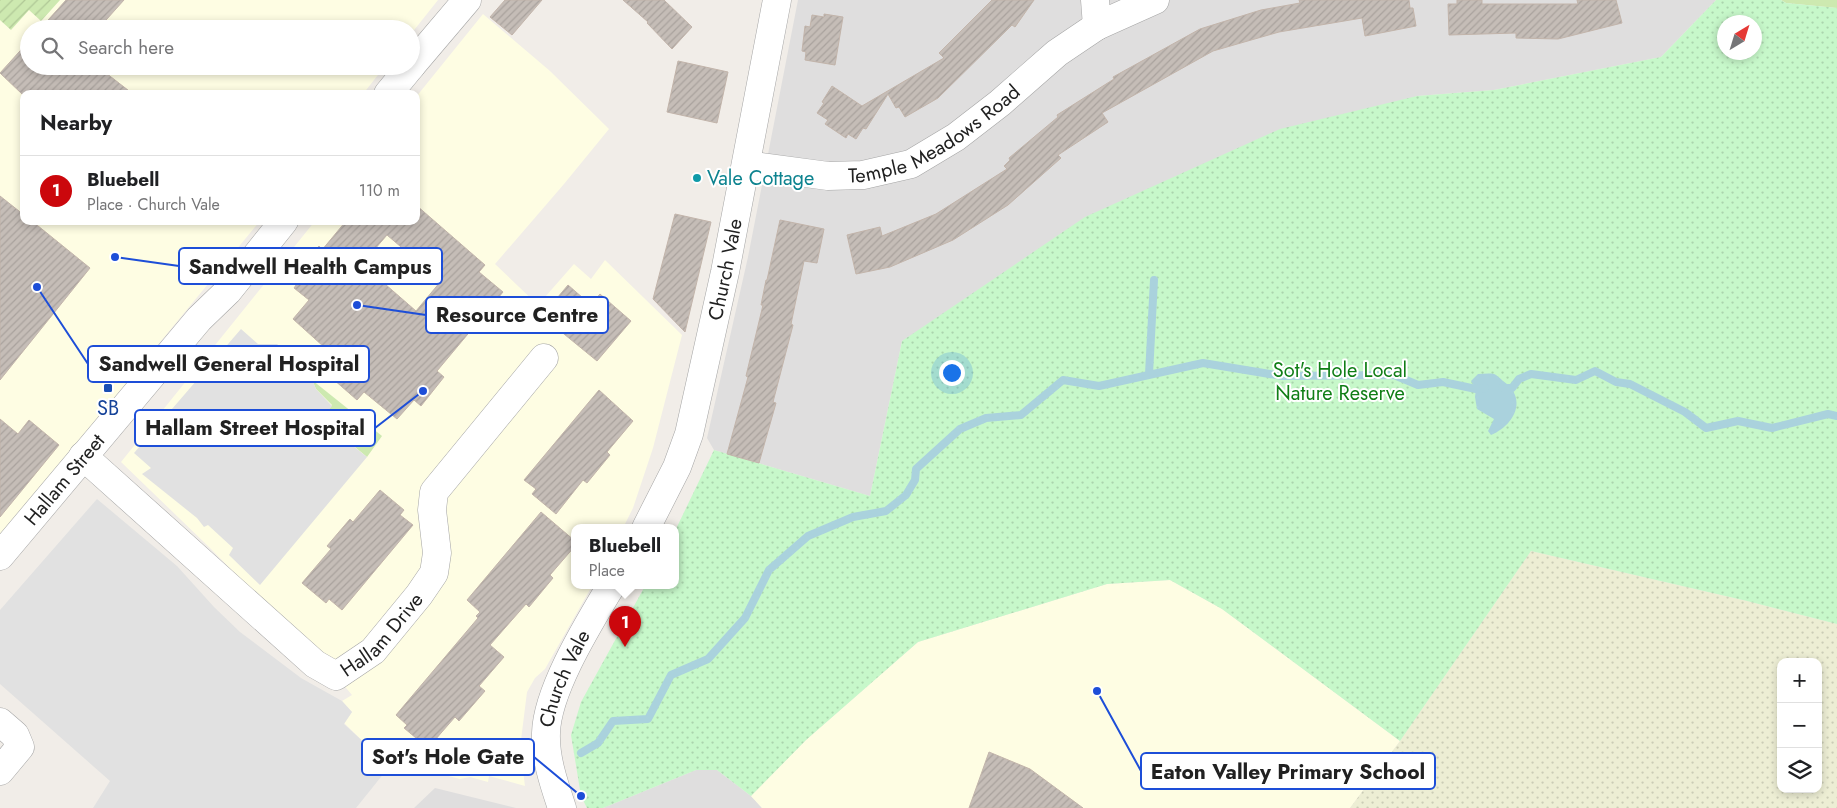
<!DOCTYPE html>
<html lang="en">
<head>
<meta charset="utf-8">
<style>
  :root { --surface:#fff; --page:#f2f2f2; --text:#202124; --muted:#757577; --line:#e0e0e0; --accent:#cb070c }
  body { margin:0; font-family:Jost,sans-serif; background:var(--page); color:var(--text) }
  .controls { position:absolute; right:15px; bottom:15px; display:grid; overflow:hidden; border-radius:10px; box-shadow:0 2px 8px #0003 }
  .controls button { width:45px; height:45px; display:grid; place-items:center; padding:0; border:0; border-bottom:1px solid var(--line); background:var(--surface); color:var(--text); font:25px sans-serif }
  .compass { position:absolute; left:1717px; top:15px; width:45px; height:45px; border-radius:50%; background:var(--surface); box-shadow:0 2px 8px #0003; rotate:38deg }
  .you { position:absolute; left:951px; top:372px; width:18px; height:18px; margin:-12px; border:4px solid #fff; border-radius:50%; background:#1a73e8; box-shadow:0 0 0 8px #1a73e833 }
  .badge { display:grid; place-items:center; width:32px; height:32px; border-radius:50%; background:var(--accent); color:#fff; font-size:16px; font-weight:700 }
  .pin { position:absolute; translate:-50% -41px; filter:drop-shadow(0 1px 2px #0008) }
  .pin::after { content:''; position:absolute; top:26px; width:18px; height:15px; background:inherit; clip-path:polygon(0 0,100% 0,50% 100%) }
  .popup { position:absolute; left:571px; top:524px; width:108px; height:65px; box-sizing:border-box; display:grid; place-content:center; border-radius:10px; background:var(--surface); filter:drop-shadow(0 1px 4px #0005); font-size:16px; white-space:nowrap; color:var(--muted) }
  .popup b { font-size:19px; color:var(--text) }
  .popup::after { content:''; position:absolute; left:50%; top:100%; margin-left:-10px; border:10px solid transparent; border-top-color:var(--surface) }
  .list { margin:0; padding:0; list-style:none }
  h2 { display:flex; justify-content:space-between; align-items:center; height:65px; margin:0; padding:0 20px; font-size:21px }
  h2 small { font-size:16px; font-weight:400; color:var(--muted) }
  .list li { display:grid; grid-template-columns:32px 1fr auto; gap:15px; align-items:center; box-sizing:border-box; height:70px; padding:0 20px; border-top:1px solid var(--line) }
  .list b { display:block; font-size:19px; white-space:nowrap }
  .list p { margin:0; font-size:16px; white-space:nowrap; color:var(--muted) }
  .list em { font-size:16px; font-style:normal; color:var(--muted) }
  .icon { flex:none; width:28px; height:28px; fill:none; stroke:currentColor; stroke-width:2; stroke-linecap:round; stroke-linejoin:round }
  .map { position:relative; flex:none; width:1837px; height:808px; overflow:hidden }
  .search { position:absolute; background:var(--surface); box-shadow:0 2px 8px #0003; left:20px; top:20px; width:400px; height:55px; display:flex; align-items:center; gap:12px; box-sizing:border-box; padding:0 18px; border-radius:28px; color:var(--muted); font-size:19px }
  .panel { position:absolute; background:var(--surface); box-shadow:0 2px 8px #0003; left:20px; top:90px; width:400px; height:135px; border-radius:10px }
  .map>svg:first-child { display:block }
</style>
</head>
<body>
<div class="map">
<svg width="1837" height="808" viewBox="0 0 1837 808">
  <defs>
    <pattern id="farmland-dots" width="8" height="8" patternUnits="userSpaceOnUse" patternTransform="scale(1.25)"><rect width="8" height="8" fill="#edeed4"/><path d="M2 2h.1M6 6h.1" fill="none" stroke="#cbccb6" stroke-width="1.8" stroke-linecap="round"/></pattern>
    <pattern id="park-dots" width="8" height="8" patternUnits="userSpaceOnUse" patternTransform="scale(1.25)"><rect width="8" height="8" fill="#c7f8ca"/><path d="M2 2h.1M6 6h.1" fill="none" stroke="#abd4ad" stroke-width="1.8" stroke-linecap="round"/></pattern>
    <pattern id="garden-furrows" width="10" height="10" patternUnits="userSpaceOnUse" patternTransform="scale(1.25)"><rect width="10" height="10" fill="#cde9b0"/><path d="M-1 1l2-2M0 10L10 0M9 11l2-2" fill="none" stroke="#b0c897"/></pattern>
    <pattern id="building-hatch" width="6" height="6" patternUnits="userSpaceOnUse" patternTransform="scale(1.25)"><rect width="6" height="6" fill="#c5bdb7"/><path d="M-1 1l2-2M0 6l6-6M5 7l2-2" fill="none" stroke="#a9a29d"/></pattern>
  </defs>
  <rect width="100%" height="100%" fill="#f1ede8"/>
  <path fill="#dfdede" d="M798 0H1716L1661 57 1494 90 1417 96 902 341 870 496 714 450 707 438 748 257Z
    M696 770H717L751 796 762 808H603Z
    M435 788 516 808H414Z"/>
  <path fill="#fefde3" d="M0 0H438L411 34V29H29V66H385L363 94H24V221H260L0 536Z
    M483 14 550 71 609 129 564 184 495 264 538 305 574 264 591 279 605 260 682 335 653 448 633 508 623 528H575V586H592L545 669 535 678 527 692 520 748 525 786 489 776 488 782 470 777 460 779 376 757 373 751 344 723 352 712 342 701 352 695 336 676 209 547 121 462 315 221H416V97Z
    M1170 580 1222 609 1400 741 1350 808H762L751 796 806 740 918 642 1107 584Z"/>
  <path fill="url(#farmland-dots)" fill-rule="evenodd" d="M1531 551 1747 601 1837 624V808H1350L1400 741ZM1781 662H1818V789H1781Z"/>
  <path fill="#cde9b0" d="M1781 0H1837V8L1786 3Z
    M312 380 382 436 367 457 321 419 332 405 316 389Z"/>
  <path fill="url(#park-dots)" fill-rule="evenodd" d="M1716 0H1781L1786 3 1837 8V624L1747 601 1531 551 1400 741 1222 609 1170 580 1107 584 918 642 806 740 751 796 717 770H696L603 808H587L581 796 571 735 581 702 645 586H675V531L714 450 870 496 902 341 1085 217 1280 129 1417 96 1494 90 1661 57ZM1724 22H1754V52H1724Z"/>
  <path fill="url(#garden-furrows)" d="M0 0H60L41 21 29 10 11 30 0 20Z"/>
  <path fill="#e1e1e1" d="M241 329 258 344H277L308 369 316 389 332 406 321 419 334 431 345 428 352 434V445L367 457 260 585 229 555 233 548 208 525 204 527 197 518 142 474 151 468 134 453Z
    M97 499 177 566 214 607 240 632 301 678 342 701 352 712 344 724 382 759 393 762 356 808H93L110 781 0 684V610Z"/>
  <path fill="#aad2dd" d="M1478 374C1483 374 1489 373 1494 374 1497 375 1501 379 1503 381 1528 398 1515 425 1491 435L1488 431 1494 419 1477 409 1475 397 1476 389 1471 381Z"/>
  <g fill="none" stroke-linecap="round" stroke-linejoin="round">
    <path stroke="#aad2dd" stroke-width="8" d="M1149 374 1154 280
      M1502 388H1512L1519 379 1531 374 1576 380 1595 371 1616 382 1630 384 1685 412 1706 428 1738 421 1772 428 1828 414 1837 416
      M581 753 598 743 613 721 648 719 671 675 708 659 745 618 769 570 808 536 853 517 886 511 906 495 915 480 916 469 960 429 986 418 1021 415 1063 380 1099 386 1203 363 1282 376 1394 375 1418 385 1443 382 1476 389 1485 388"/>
  </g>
  <path fill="url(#building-hatch)" stroke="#c2b4aa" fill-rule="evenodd" d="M66 0H124L98 29H40Z
    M505 0H542L512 35 490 17Z
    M623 0H664L692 27 672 49 647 23 648 22Z
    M992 0H1034L1015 27 1012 25 938 98 905 117 899 107 896 108 888 94 866 129 863 128 856 139 848 134 846 138 825 124 828 120 817 113 824 103 822 102 832 86 862 106 944 58 939 53Z
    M1299 0H1409L1410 8H1413L1416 26 1365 36 1362 18 1279 32 1213 51 1102 113 1108 122 1058 155 1061 158 1008 205 953 240 890 267 856 274 847 235 880 227 882 236 936 214 1007 169 1004 166 1010 160 1009 158 1058 117 1057 115 1114 79 1113 77 1200 29 1261 10 1300 3Z
    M1457 0H1482V4H1578L1577 0H1616L1622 23 1558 39 1516 38V33L1449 35 1448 4H1457Z
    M824 14 843 17 835 65 805 60 806 52 802 51 805 26 810 27 812 15 824 17Z
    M29 41V66H97L133 94H22L0 73Z
    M678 61 728 72 717 123 667 112Z
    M0 196 24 215V221H32L90 268 0 380Z
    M416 205 485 265 479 272 503 292 437 371 444 377 421 406 414 400 397 419 364 392 357 400 333 379 344 365 293 319 309 300 294 288 301 278 296 274 319 246 322 250 346 221H416ZM387 235 441 281 416 311 362 264Z
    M675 214 711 222 685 332 653 299Z
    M780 220 824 229 817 263 804 261 791 324 793 325 773 402 776 403 759 463 727 454 748 377 746 376 763 305H761L766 280H767Z
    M568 285 591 305 600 294 631 321 597 361 542 316Z
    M599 390 633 421 607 452 610 455 587 483 583 480 556 514 532 494 536 489 524 480Z
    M0 419 18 434 29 420 59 445 0 517Z
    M380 490 404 510 400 515 413 525 342 610 329 599 326 603 302 583 331 549 327 546 350 519 353 522Z
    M541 512 575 541V546L550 575 553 578 529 607 526 604 490 645 504 657 479 686 485 691 459 721 455 717 428 748 404 728 407 725 396 715 478 618 476 616 480 612 467 600Z
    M989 752 1030 769 1083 808H969Z"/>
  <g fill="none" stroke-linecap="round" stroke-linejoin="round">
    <defs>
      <g id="minor">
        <path d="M1095 0 1097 26 1155 0"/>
        <path d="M411 66 467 0"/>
        <path d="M388 94 411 66"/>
        <path id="s1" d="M746 165 828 176 863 175 911 164 956 137 1000 103 1057 53 1097 26"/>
        <path id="s2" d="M83 456 315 664 336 676 373 651 419 595 434 573 437 553 432 510 434 492 544 358"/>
        <path id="s3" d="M646 528 677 467 689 434 725 272 777 0"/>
        <path id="s4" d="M0 556 199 319 228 291 284 221"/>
        <path d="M0 722 15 735 20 747 0 771"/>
        <path id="s5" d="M562 808C554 784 545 758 546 733 547 690 589 623 611 586"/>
      </g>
    </defs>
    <use href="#minor" stroke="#a5a5a5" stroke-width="29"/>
    <use href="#minor" stroke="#fff" stroke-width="28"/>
  </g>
  <circle fill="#0f9aa8" stroke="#fff" stroke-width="2" cx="697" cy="178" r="5"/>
  <rect fill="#1a4fb4" stroke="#fff" stroke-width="2" x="103" y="383" width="10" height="10" rx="2.5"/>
  <g text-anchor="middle" stroke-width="4" stroke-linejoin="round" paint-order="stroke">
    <g font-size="20" fill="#212121" stroke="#fff">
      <text dy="7" stroke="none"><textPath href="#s1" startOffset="200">Temple Meadows Road</textPath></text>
      <text dy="7" stroke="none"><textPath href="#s3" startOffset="272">Church Vale</textPath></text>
      <text dy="7" stroke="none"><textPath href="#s4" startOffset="100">Hallam Street</textPath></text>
      <text dy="7" stroke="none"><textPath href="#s2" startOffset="398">Hallam Drive</textPath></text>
      <text dy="7" stroke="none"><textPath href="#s5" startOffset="135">Church Vale</textPath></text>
    </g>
    <g font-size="20" fill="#0d838f" stroke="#fff" text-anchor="start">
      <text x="707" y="185">Vale Cottage</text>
    </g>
    <g font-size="20" fill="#107e16" stroke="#fff">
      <text x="1340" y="377">Sot's Hole Local<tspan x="1340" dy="23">Nature Reserve</tspan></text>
    </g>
    <g font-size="20" fill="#164399" stroke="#fff">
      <text x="108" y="415">SB</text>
    </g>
  </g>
  <path fill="none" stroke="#1d4ed8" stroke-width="2" d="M115 257L179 266M357 305L426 315M37 287L88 364M423 391L375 428M581 796L534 757M1097 691L1141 771"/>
  <g fill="#1d4ed8" stroke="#fff" stroke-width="2">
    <circle cx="115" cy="257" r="5"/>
    <circle cx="357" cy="305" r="5"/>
    <circle cx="37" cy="287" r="5"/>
    <circle cx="423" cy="391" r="5"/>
    <circle cx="581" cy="796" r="5"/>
    <circle cx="1097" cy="691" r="5"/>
  </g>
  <g fill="#fff" stroke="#1d4ed8" stroke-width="2">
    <rect x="179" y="248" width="263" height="36" rx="5"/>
    <rect x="426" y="297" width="182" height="36" rx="5"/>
    <rect x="88" y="346" width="281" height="36" rx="5"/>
    <rect x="135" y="410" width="240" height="36" rx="5"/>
    <rect x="362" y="739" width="172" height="36" rx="5"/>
    <rect x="1141" y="753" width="294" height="36" rx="5"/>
  </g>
  <g font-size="21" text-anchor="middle" font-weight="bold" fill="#212121">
    <text x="310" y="274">Sandwell Health Campus</text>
    <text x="517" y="322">Resource Centre</text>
    <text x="229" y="371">Sandwell General Hospital</text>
    <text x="255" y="435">Hallam Street Hospital</text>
    <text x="448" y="764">Sot's Hole Gate</text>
    <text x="1288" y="779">Eaton Valley Primary School</text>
  </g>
</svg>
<div class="controls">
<button>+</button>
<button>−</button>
<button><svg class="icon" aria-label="layers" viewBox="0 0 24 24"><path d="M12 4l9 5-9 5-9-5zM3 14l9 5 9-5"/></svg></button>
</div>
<svg class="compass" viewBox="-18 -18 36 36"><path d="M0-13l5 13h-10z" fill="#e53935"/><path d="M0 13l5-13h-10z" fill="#757577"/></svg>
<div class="you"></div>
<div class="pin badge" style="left:625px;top:647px">1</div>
<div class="popup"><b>Bluebell</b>Place</div>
<div class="search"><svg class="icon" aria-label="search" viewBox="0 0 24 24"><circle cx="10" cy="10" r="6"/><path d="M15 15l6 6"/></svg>Search here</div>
<section class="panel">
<h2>Nearby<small></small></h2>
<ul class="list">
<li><span class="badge">1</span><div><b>Bluebell</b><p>Place · Church Vale</p></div><em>110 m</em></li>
</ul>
</section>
</div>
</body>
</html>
